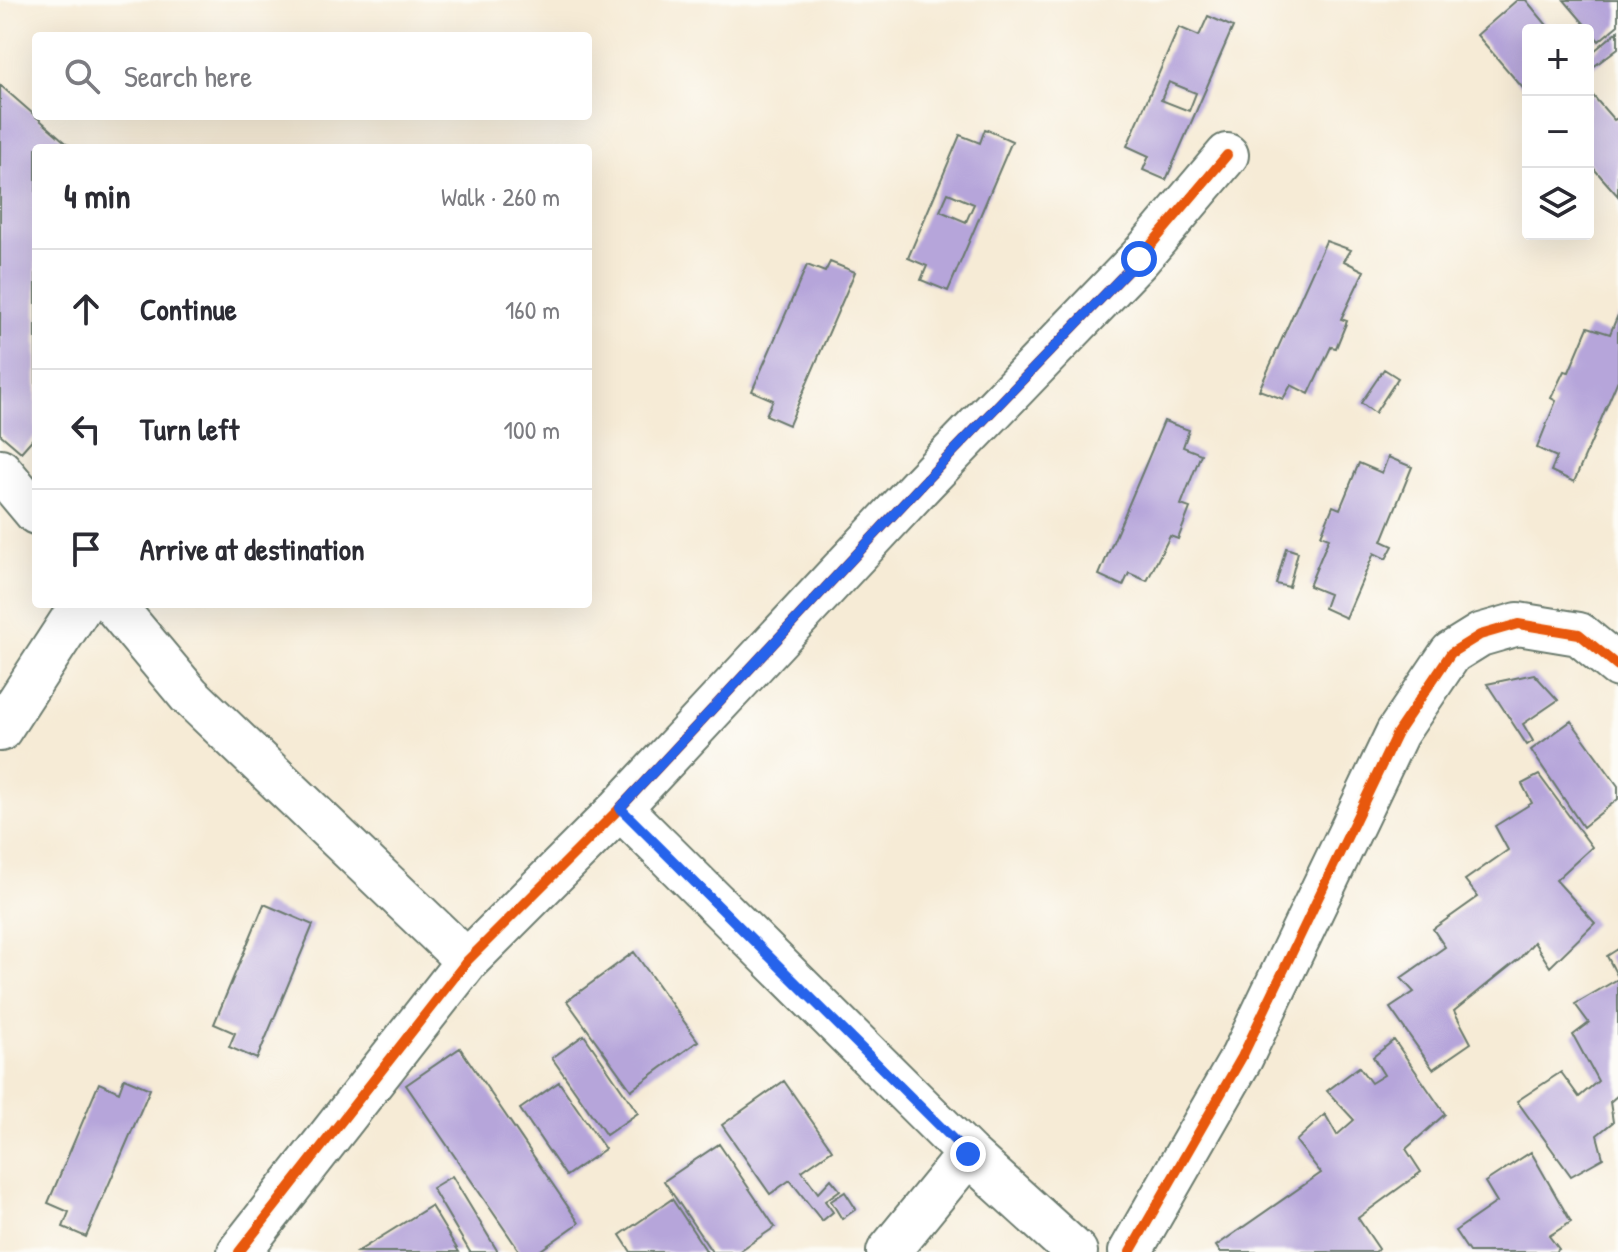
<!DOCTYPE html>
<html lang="en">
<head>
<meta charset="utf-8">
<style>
  :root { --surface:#fff; --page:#f7f7f7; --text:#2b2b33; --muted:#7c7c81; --line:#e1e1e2 }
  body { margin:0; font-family:"Patrick Hand",sans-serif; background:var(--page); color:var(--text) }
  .controls { position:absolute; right:24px; top:24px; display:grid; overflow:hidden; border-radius:8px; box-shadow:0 8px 32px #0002 }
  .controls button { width:72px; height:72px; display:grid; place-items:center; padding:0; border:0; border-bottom:2px solid var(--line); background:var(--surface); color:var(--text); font:40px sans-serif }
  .stop { position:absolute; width:24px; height:24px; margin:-18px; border:6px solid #2563eb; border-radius:50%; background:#fff }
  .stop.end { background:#2563eb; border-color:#fff; box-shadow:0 2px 8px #0008 }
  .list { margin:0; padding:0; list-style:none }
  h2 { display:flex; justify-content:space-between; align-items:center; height:104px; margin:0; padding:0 32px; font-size:34px }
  h2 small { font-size:26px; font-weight:400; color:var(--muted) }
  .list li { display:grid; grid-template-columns:52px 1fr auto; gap:24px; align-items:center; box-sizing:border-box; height:120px; padding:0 32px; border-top:2px solid var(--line) }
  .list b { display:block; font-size:30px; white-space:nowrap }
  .list em { font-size:26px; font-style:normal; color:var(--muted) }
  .icon { flex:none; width:44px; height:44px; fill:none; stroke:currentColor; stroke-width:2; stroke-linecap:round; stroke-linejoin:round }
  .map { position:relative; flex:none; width:1618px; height:1252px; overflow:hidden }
  .search { position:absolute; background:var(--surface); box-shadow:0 8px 32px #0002; left:32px; top:32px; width:560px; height:88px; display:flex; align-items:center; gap:20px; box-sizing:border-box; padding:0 28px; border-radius:8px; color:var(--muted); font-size:30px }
  .panel { position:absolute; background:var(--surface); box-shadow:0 8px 32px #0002; left:32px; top:144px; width:560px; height:464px; border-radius:8px }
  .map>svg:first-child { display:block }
</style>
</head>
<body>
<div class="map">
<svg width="1618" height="1252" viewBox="0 0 1618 1252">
  <rect width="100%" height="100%" fill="#fdfcf7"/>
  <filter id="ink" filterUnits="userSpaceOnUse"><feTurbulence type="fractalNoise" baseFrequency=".0125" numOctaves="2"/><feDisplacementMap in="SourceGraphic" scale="16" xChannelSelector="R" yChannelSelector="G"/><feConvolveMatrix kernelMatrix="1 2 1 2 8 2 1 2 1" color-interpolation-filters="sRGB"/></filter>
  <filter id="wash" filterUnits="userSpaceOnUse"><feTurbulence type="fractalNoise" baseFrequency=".006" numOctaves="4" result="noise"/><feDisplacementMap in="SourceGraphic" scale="32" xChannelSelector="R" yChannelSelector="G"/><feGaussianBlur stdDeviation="1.8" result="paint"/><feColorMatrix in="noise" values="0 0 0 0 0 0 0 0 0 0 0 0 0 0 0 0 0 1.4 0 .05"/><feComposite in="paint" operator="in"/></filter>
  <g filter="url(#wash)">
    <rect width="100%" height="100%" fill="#f6ebd6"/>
    <g id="blocks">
      <path fill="#b6a5da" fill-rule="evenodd" d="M1517 0H1526L1551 30H1528V94L1477 35Z
        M1564 0H1618V25L1599 41Z
        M1208 16 1233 27 1166 180 1143 170 1149 156 1127 146 1179 27 1199 36ZM1169 82 1196 93 1189 111 1161 100Z
        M1618 31V48L1588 71V56Z
        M0 85 72 148H36V435L21 452 0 434Z
        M1588 90 1614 120 1618 118V196L1588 162Z
        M985 129 1012 141 948 291 921 280 927 266 908 258 960 135 980 143ZM948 193 974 204 966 222 940 211Z
        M1326 241 1351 250 1344 261 1364 271 1341 319 1347 321 1336 348 1331 347 1309 394 1291 385 1283 399 1259 390Z
        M830 262 855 272 789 425 766 415 773 400 752 391 807 265 825 272Z
        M1618 315V380L1574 482 1551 471 1557 457 1537 448 1556 401 1551 398 1564 371 1569 372 1588 327 1610 334Z
        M1384 369 1398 378 1375 413 1361 403Z
        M1164 421 1189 430 1183 447 1201 454 1181 505 1190 508 1178 539 1170 536 1147 581 1129 573 1123 586 1099 575Z
        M1388 457 1412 467 1382 541 1393 546 1386 559 1374 553 1346 618 1324 608 1329 594 1309 586 1329 538 1321 535 1333 506 1340 509 1359 463 1382 473Z
        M1286 548 1298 552 1289 587 1276 584Z
        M1534 674 1558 700 1523 724 1533 741 1527 745 1487 684Z
        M1571 721 1618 786V799L1583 827 1531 750Z
        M1539 775 1592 847 1556 880 1595 923 1550 967 1534 942 1520 958 1454 1011 1471 1043 1433 1069 1390 1008 1414 992 1401 978 1445 947 1433 929 1478 897 1465 880 1508 850 1495 826 1532 803 1522 784Z
        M264 904 313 925 257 1059 229 1047 235 1033 214 1024Z
        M1618 949V977L1607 956Z
        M634 952 698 1041 631 1090 567 1001Z
        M1618 979V1095L1610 1102 1613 1122 1597 1135 1603 1158 1571 1176 1517 1101 1561 1072 1579 1097 1598 1081 1573 1035 1589 1023 1575 1004Z
        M584 1035 638 1113 606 1135 552 1058Z
        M1394 1040 1445 1114 1406 1149 1421 1172 1358 1218 1379 1249 1375 1252H1220L1216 1246 1321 1173 1296 1141 1325 1114 1337 1135 1354 1120 1327 1091 1359 1067 1371 1083 1384 1075 1373 1057Z
        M460 1048 579 1223 538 1252H520L406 1085Z
        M124 1078 150 1089 86 1237 63 1227 69 1212 48 1203 99 1083 119 1092Z
        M784 1081 832 1150 802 1171 818 1193 831 1179 840 1190 825 1201 833 1212 822 1221 790 1180 770 1194 722 1125Z
        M559 1082 605 1149 566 1176 520 1109Z
        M719 1144 775 1227 738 1252H712L664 1181Z
        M1531 1152 1571 1222 1549 1236 1559 1249 1555 1252H1469L1455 1231 1497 1202 1485 1182Z
        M452 1176 498 1252H470L432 1188Z
        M845 1192 856 1209 842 1219 831 1201Z
        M672 1199 707 1252H631L620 1235Z
        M431 1206 459 1252H357Z"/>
    </g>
  </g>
  <g filter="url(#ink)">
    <use href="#blocks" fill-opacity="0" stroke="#6a7a6d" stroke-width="2"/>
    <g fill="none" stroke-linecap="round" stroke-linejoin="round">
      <defs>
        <path id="minor" d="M0 470 36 513
          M113 604 189 695 467 961
          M0 730 82 604
          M620 808 968 1154 1076 1252
          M239 1252 467 961 620 808 923 483 1139 259 1227 155
          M888 1252 968 1154
          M1130 1252 1242 1057 1397 733 1451 653 1480 635 1518 624 1579 634 1618 666"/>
      </defs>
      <use href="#minor" stroke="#6a7a6d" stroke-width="46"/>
      <use href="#minor" stroke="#fff" stroke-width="42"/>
      <defs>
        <path id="cycleway" d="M239 1252 467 961 620 808 923 483 1139 259 1227 155
          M1130 1252 1242 1057 1397 733 1451 653 1480 635 1518 624 1579 634 1618 666"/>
      </defs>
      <use href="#cycleway" stroke="#fdfcf7" stroke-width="15"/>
      <use href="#cycleway" stroke="#e8590c" stroke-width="10"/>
    </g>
  </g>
  <g fill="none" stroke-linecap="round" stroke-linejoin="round" filter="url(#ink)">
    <path stroke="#2563eb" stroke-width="10" d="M968 1154 620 808 923 483 1139 259"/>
  </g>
</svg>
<div class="controls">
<button>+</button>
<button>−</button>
<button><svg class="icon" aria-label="layers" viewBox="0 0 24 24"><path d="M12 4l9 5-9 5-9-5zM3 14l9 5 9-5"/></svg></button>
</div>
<div class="stop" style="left:1139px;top:259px"></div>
<div class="stop end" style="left:968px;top:1154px"></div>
<div class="search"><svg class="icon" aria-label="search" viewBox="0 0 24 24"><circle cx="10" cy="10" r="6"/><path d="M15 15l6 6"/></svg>Search here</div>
<section class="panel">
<h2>4 min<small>Walk · 260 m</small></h2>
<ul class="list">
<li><svg class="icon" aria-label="ahead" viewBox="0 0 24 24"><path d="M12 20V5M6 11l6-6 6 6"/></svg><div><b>Continue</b></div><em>160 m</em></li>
<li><svg class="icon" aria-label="left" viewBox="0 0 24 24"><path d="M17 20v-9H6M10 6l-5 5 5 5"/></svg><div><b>Turn left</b></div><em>100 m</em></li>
<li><svg class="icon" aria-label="arrive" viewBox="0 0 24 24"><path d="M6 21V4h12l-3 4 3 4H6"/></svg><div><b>Arrive at destination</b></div></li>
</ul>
</section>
</div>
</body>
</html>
